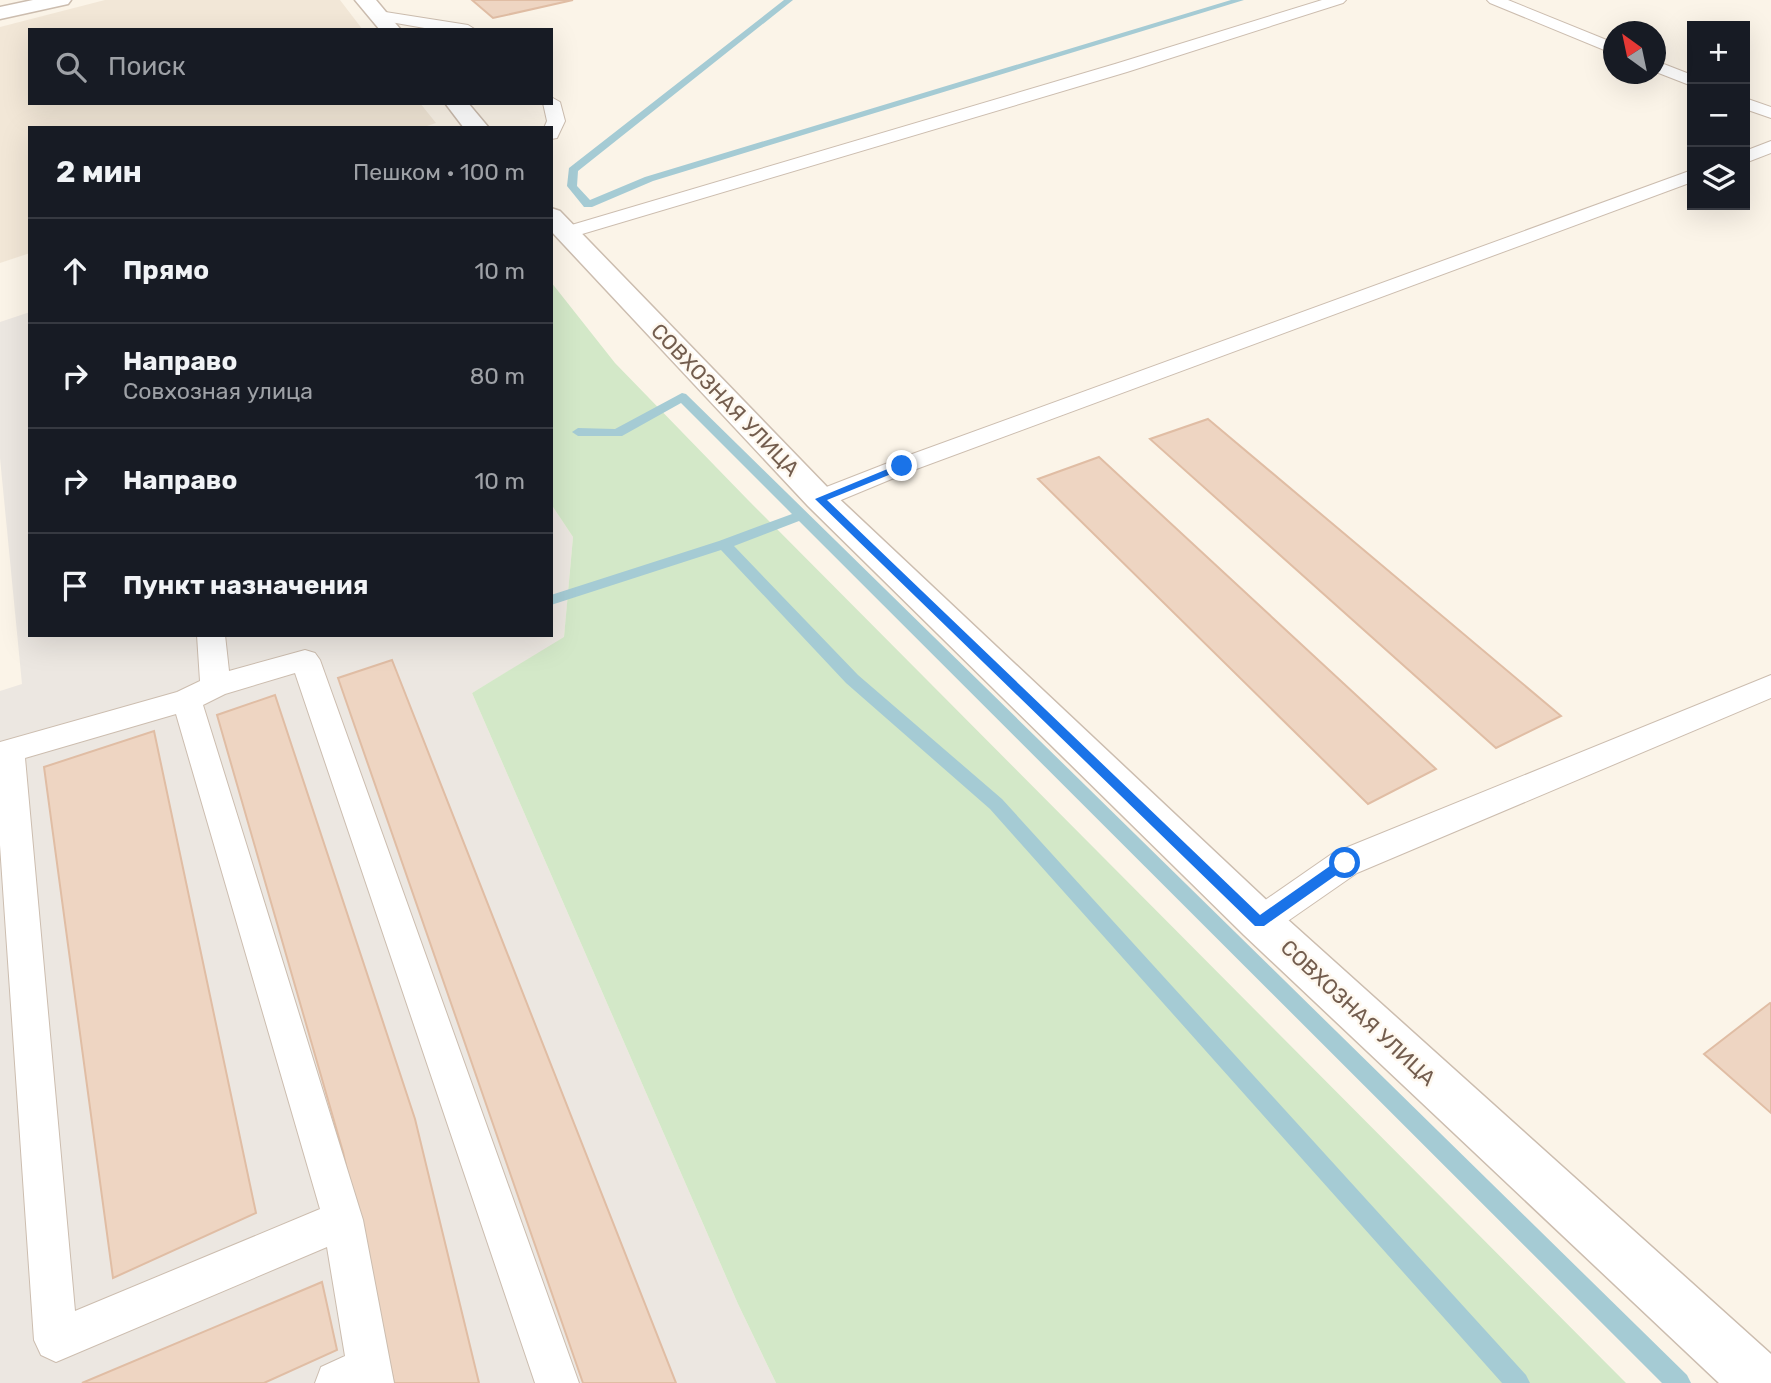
<!DOCTYPE html>
<html lang="ru">
<head>
<meta charset="utf-8">
<style>
  :root { --surface:#171b24; --page:#242831; --text:#f1f3f6; --muted:#9ea1a6; --line:#363941 }
  body { margin:0; font-family:Rubik,sans-serif; background:var(--page); color:var(--text) }
  .controls { position:absolute; right:21px; top:21px; display:grid; overflow:hidden; border-radius:0px; box-shadow:0 7px 28px #0002 }
  .controls button { width:63px; height:63px; display:grid; place-items:center; padding:0; border:0; border-bottom:2px solid var(--line); background:var(--surface); color:var(--text); font:35px sans-serif }
  .compass { position:absolute; left:1603px; top:21px; width:63px; height:63px; border-radius:50%; background:var(--surface); box-shadow:0 7px 28px #0002; rotate:327deg }
  .stop { position:absolute; width:21px; height:21px; margin:-16px; border:5px solid #1a73e8; border-radius:50%; background:#fff }
  .stop.end { background:#1a73e8; border-color:#fff; box-shadow:0 2px 7px #0008 }
  .list { margin:0; padding:0; list-style:none }
  h2 { display:flex; justify-content:space-between; align-items:center; height:91px; margin:0; padding:0 28px; font-size:30px }
  h2 small { font-size:23px; font-weight:400; color:var(--muted) }
  .list li { display:grid; grid-template-columns:46px 1fr auto; gap:21px; align-items:center; box-sizing:border-box; height:105px; padding:0 28px; border-top:2px solid var(--line) }
  .list b { display:block; font-size:26px; white-space:nowrap }
  .list p { margin:0; font-size:23px; white-space:nowrap; color:var(--muted) }
  .list em { font-size:23px; font-style:normal; color:var(--muted) }
  .icon { flex:none; width:38px; height:38px; fill:none; stroke:currentColor; stroke-width:2; stroke-linecap:round; stroke-linejoin:round }
  .map { position:relative; flex:none; width:1771px; height:1383px; overflow:hidden }
  .search { position:absolute; background:var(--surface); box-shadow:0 7px 28px #0002; left:28px; top:28px; width:525px; height:77px; display:flex; align-items:center; gap:18px; box-sizing:border-box; padding:0 24px; border-radius:0px; color:var(--muted); font-size:26px }
  .panel { position:absolute; background:var(--surface); box-shadow:0 7px 28px #0002; left:28px; top:126px; width:525px; height:511px; border-radius:0px }
  .map>svg:first-child { display:block }
</style>
</head>
<body>
<div class="map">
<svg width="1771" height="1383" viewBox="0 0 1771 1383">
  <rect width="100%" height="100%" fill="#fbf4e8"/>
  <path fill="#f2e7d7" d="M105 0H340L363 30H30V103H420L436 123 421 128H30V253L0 263V27Z"/>
  <path fill="#ece7e1" d="M30 312V635H551V504L573 537 564 638 472 693 738 1304 776 1383H0V691L22 684 0 458V322Z"/>
  <path fill="#d3e8c8" d="M551 282 615 363 748 500 1626 1383H776L738 1304 472 693 564 637 573 537 551 504Z"/>
  <g fill="none" stroke-linecap="round" stroke-linejoin="round">
    <path fill="#a5cbd4" fill-rule="evenodd" d="M784 0H793L578 171 577 186 590 200 645 177 1231 0H1244L653 181 592 207H584L567 186 569 168Z
      M682 393 686 394 1687 1375 1691 1383H1662L799 521 734 546 858 675 1002 799 1526 1375 1530 1383H1502L990 809 846 683 721 550 551 605V595L719 541 792 514 681 403 622 436H578L572 432 578 428 615 429Z"/>
  </g>
  <path fill="#eed5c2" stroke="#e0bda4" stroke-width="2" d="M472 0H573L493 18Z
    M1208 419 1561 716 1496 748 1150 439Z
    M1099 457 1436 769 1368 804 1038 479Z
    M392 660 676 1383H583L338 678Z
    M275 695 415 1119 479 1383H394L343 1152 217 715Z
    M154 731 256 1213 113 1278 44 767Z
    M1770 1003 1771 1004V1113L1704 1054Z
    M322 1282 337 1350 264 1383H82Z"/>
  <g fill="none" stroke-linecap="round" stroke-linejoin="round">
    <defs>
      <path id="service" d="M1322 0H1346L1343 3 1127 72 572 237H558L555 233 558 229 1115 64Z
        M1487 0H1508L1614 43V54L1490 3Z
        M379 11 468 25 476 30H436L373 19 371 16Z
        M1656 61 1692 75V86L1656 72Z
        M551 97 560 102 565 121 557 138 551 139V128H544L547 121 543 103H551Z
        M1745 98 1771 107V118L1745 109Z
        M1771 141V153L1745 163V151Z
        M1692 170V182L911 471 829 505 820 507 811 505 807 499 811 493 893 461Z
        M197 635H225L229 671 305 650 315 653 320 660 579 1383H535L295 673 225 694 203 705 363 1220 394 1383H315L321 1367 345 1356 327 1247 56 1362 41 1355 34 1340 0 845V742L177 692 200 681ZM176 714 320 1209 75 1311 25 758Z
        M1771 675V698L1357 873 1272 932 1260 937 1248 932 1243 922 1248 912 1333 853Z"/>
      <path id="minor" d="M33 0H71L68 4 0 19V7Z
        M355 0H376L401 30H380Z
        M445 103H468L489 128H464Z
        M551 208 560 211 832 492 1276 909 1771 1354V1383H1719L1244 935 808 506 551 231Z"/>
    </defs>
    <use href="#service" stroke="#ccbdaf" stroke-width="2"/>
    <use href="#minor" stroke="#ccbdaf" stroke-width="3"/>
    <use href="#service" fill="#fff" fill-rule="evenodd"/>
    <use href="#minor" fill="#fff" fill-rule="evenodd"/>
  </g>
  <path fill="#1a73e8" d="M902 463 907 466 906 468 827 500 1260 915 1340 859H1349V866L1264 926H1255L815 499Z"/>
  <g text-anchor="middle" stroke-width="5" stroke-linejoin="round" paint-order="stroke">
    <g font-size="21" fill="#735d4e" stroke="#fef8ef">
      <text transform="translate(725 400) rotate(46)" y="7">СОВХОЗНАЯ УЛИЦА</text>
      <text transform="translate(1358 1013) rotate(43)" y="7">СОВХОЗНАЯ УЛИЦА</text>
    </g>
  </g>
</svg>
<div class="controls">
<button>+</button>
<button>−</button>
<button><svg class="icon" aria-label="layers" viewBox="0 0 24 24"><path d="M12 4l9 5-9 5-9-5zM3 14l9 5 9-5"/></svg></button>
</div>
<svg class="compass" viewBox="-18 -18 36 36"><path d="M0-13l5 13h-10z" fill="#e53935"/><path d="M0 13l5-13h-10z" fill="#9ea1a6"/></svg>
<div class="stop" style="left:1345px;top:863px"></div>
<div class="stop end" style="left:902px;top:466px"></div>
<div class="search"><svg class="icon" aria-label="search" viewBox="0 0 24 24"><circle cx="10" cy="10" r="6"/><path d="M15 15l6 6"/></svg>Поиск</div>
<section class="panel">
<h2>2 мин<small>Пешком · 100 m</small></h2>
<ul class="list">
<li><svg class="icon" aria-label="ahead" viewBox="0 0 24 24"><path d="M12 20V5M6 11l6-6 6 6"/></svg><div><b>Прямо</b></div><em>10 m</em></li>
<li><svg class="icon" aria-label="right" viewBox="0 0 24 24"><path d="M7 20v-9h11M14 6l5 5-5 5"/></svg><div><b>Направо</b><p>Совхозная улица</p></div><em>80 m</em></li>
<li><svg class="icon" aria-label="right" viewBox="0 0 24 24"><path d="M7 20v-9h11M14 6l5 5-5 5"/></svg><div><b>Направо</b></div><em>10 m</em></li>
<li><svg class="icon" aria-label="arrive" viewBox="0 0 24 24"><path d="M6 21V4h12l-3 4 3 4H6"/></svg><div><b>Пункт назначения</b></div></li>
</ul>
</section>
</div>
</body>
</html>
